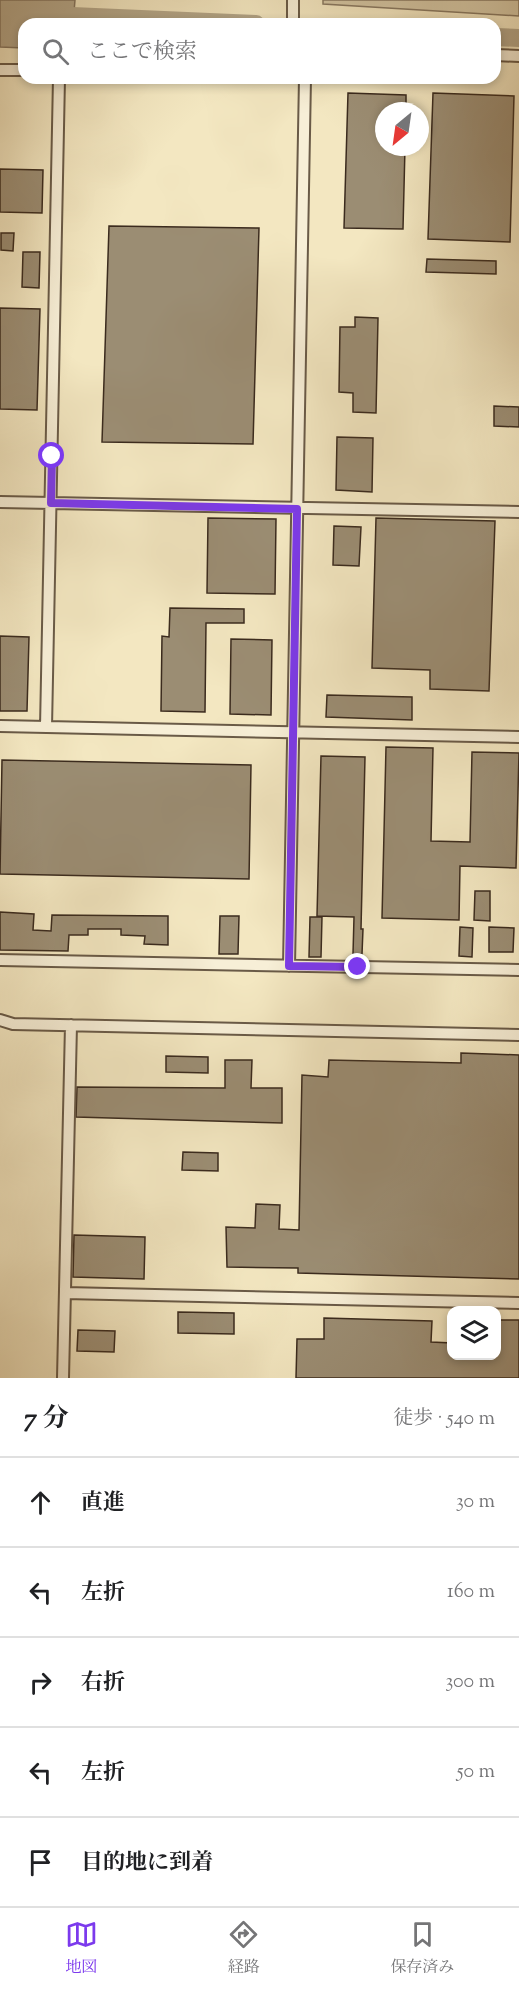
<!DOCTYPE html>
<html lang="ja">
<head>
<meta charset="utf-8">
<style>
  :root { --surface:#fff; --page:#f2f2f2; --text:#202124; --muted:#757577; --line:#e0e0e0; --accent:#7c3aed }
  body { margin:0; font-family:"Sorts Mill Goudy","Noto Serif JP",serif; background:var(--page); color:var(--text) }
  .controls { position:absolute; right:18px; bottom:18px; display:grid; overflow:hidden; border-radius:12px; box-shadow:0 3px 9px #0003 }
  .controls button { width:54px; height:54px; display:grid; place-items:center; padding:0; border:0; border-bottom:2px solid var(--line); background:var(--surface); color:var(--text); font:30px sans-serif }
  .compass { position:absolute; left:375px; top:102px; width:54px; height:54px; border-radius:50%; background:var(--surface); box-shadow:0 3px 9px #0003; rotate:209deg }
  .stop { position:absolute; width:18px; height:18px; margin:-14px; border:4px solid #7c3aed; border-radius:50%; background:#fff }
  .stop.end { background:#7c3aed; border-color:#fff; box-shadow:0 2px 6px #0008 }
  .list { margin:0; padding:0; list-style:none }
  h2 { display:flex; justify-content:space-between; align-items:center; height:78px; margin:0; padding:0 24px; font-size:26px }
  h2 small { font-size:20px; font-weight:400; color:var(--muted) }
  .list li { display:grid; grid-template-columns:39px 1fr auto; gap:18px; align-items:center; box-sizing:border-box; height:90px; padding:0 24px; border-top:2px solid var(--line) }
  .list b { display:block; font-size:22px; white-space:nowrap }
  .list em { font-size:20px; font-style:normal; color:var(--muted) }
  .icon { flex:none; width:33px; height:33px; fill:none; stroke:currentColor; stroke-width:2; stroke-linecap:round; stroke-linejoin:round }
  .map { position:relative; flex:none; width:519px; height:1378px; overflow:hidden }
  .search { position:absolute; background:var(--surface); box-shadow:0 3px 9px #0003; left:18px; right:18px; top:18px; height:66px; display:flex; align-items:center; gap:15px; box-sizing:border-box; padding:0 21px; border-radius:18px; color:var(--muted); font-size:22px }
  .sheet { height:528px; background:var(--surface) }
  nav { display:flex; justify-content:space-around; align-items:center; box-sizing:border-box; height:84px; border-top:2px solid var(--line); background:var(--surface); font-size:16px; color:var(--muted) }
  nav a { display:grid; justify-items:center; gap:3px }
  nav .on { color:var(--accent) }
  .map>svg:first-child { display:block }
</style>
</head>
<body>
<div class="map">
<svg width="519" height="1378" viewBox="0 0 519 1378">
  <rect width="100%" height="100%" fill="#f3e7c1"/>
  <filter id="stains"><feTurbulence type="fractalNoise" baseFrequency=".00333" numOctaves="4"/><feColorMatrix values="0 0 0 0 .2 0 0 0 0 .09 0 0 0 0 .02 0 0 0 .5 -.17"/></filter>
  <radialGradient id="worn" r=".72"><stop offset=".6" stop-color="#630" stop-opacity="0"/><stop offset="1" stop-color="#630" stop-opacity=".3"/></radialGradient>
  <path fill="#d4c7a5" stroke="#887962" stroke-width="1.5" d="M323 0H519V16L323 4Z"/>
  <path fill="#b4a78a" stroke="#84755f" stroke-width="1.5" d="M0 0H75L73 24H24V48L0 47Z"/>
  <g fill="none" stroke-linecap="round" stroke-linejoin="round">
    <path stroke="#b4a78a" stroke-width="18" d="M72 16 256 24
      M495 37 519 38"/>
  </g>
  <path fill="#9b8d73" stroke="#3b2b1e" stroke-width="1.5" d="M348 93 406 95V111H384V147H405L403 229 344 228Z
    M433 93 514 96 510 242 428 239Z
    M0 169 43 170 42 213 0 212Z
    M109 226 259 228 253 444 102 442Z
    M1 233H14L13 251 1 250Z
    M23 252H40L39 288 22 287Z
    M427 259 496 261V274L426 272Z
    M0 308 40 309 37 410 0 409Z
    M355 317 378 318 376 413 353 412V393L339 392 340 327H355Z
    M494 406 519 407V427L494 426Z
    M337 437 373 438 372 492 336 490Z
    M208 518 276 519 275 594 207 593Z
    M376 518 495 521 489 691 430 689V670L372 668Z
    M334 526 361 527 359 566 333 565Z
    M170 608 244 609V623H206L205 712 161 711 162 636 169 637Z
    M0 636 29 637 27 711H0Z
    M231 639 272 640 271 715 230 714Z
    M327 695 412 697V720L326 717Z
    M386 747 433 748 431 841 470 842 472 752 519 753 516 868 460 866 459 920 382 918Z
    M321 756 365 757 361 929H363L362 954H353L354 917 317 916Z
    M2 760 251 765 249 879 0 874Z
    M475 891H490V921L474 920Z
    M0 912 34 914 33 930 51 931 52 915 168 916V945L144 944 145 936 121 935V929H88V935H69L68 951 0 950Z
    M220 916H239L238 954H219Z
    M310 917H322L321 957H309Z
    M460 927 473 928 472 957 459 956Z
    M489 927 514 928 513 952H489Z
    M461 1053 519 1055V1279L298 1273V1268L227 1267 226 1227 255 1228 256 1204 280 1205 279 1229 299 1230 302 1075 328 1077 329 1060 461 1063Z
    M166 1056 208 1057V1073L166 1072Z
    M225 1060H252L251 1088H282V1123L76 1117 77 1087 225 1088Z
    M183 1152 218 1153V1171L182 1170Z
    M74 1235 145 1237 144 1279 73 1277Z
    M178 1312 234 1313V1334L178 1333Z
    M324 1318 432 1321 431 1342 452 1343V1356H496V1320H519V1378H296L297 1339H324Z
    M78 1330 115 1331 114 1352 77 1351Z"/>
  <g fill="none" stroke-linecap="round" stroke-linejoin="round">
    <defs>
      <path id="minor" d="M293 0V24
        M495 55 519 56
        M0 70H24
        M0 502 519 512
        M0 726 519 737
        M46 727 59 78
        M0 960 519 970
        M289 966 305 78
        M0 1020 13 1024 519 1035
        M65 1293 519 1303
        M63 1378 71 1025"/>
    </defs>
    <use href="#minor" stroke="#695a47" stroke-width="14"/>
    <use href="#minor" stroke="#f7efd7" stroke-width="10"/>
  </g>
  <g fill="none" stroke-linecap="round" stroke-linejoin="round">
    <path stroke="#7c3aed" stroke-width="8" d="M52 456 51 503 297 509 289 966 358 967"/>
  </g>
  <rect width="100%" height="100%" filter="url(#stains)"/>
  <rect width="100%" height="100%" fill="url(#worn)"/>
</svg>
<div class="controls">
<button><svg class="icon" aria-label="layers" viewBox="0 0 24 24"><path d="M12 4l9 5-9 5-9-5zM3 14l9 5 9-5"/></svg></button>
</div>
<svg class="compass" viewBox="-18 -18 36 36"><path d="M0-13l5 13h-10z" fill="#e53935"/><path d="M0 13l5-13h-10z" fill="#757577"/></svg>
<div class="stop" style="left:52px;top:456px"></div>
<div class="stop end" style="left:358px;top:967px"></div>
<div class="search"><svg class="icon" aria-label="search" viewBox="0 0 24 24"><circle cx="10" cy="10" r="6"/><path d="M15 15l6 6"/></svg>ここで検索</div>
</div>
<section class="sheet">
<h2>7 分<small>徒歩 · 540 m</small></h2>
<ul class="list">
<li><svg class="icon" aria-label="ahead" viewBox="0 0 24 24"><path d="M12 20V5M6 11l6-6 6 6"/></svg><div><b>直進</b></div><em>30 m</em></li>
<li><svg class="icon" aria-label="left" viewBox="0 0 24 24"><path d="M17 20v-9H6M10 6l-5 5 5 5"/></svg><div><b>左折</b></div><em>160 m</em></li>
<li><svg class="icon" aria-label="right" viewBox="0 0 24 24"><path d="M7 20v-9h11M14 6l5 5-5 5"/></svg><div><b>右折</b></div><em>300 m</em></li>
<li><svg class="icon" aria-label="left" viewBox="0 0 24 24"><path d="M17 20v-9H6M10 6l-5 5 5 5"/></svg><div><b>左折</b></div><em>50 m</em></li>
<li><svg class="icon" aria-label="arrive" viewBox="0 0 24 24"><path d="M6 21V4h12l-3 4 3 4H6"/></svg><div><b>目的地に到着</b></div></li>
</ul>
</section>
<nav>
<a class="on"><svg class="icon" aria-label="map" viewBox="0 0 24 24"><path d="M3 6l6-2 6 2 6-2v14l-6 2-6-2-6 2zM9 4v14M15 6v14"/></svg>地図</a>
<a><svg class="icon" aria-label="directions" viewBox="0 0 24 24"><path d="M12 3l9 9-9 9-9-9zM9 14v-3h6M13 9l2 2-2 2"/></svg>経路</a>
<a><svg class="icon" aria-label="saved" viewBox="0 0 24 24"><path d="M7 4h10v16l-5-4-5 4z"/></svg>保存済み</a>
</nav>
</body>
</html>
